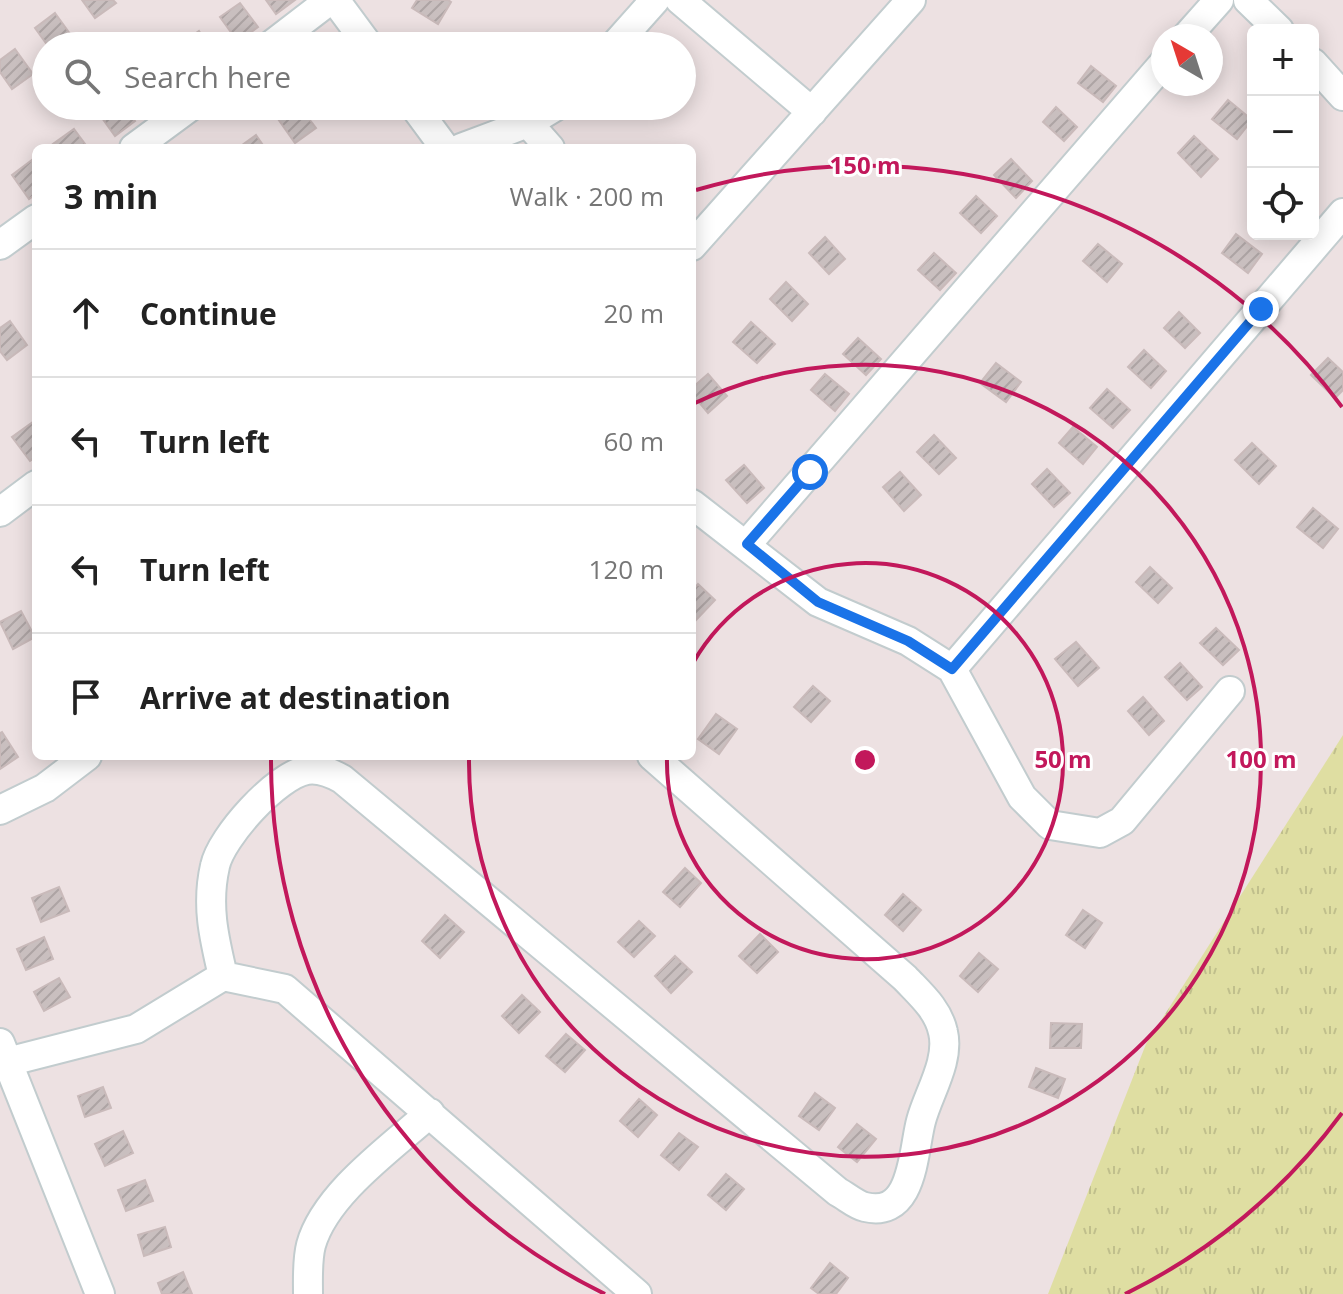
<!DOCTYPE html>
<html lang="en">
<head>
<meta charset="utf-8">
<style>
  :root { --surface:#fff; --page:#f2f2f2; --text:#222; --muted:#767676; --line:#e0e0e0 }
  body { margin:0; font-family:"Open Sans",sans-serif; background:var(--page); color:var(--text) }
  .controls { position:absolute; right:24px; top:24px; display:grid; overflow:hidden; border-radius:12px; box-shadow:0 4px 20px #0003 }
  .controls button { width:72px; height:72px; display:grid; place-items:center; padding:0; border:0; border-bottom:2px solid var(--line); background:var(--surface); color:var(--text); font:40px sans-serif }
  .compass { position:absolute; left:1151px; top:24px; width:72px; height:72px; border-radius:50%; background:var(--surface); box-shadow:0 4px 20px #0003; rotate:321deg }
  .stop { position:absolute; width:24px; height:24px; margin:-18px; border:6px solid #1a73e8; border-radius:50%; background:#fff }
  .stop.end { background:#1a73e8; border-color:#fff; box-shadow:0 2px 8px #0008 }
  .list { margin:0; padding:0; list-style:none }
  h2 { display:flex; justify-content:space-between; align-items:center; height:104px; margin:0; padding:0 32px; font-size:34px }
  h2 small { font-size:26px; font-weight:400; color:var(--muted) }
  .list li { display:grid; grid-template-columns:52px 1fr auto; gap:24px; align-items:center; box-sizing:border-box; height:128px; padding:0 32px; border-top:2px solid var(--line) }
  .list b { display:block; font-size:30px; white-space:nowrap }
  .list em { font-size:26px; font-style:normal; color:var(--muted) }
  .icon { flex:none; width:44px; height:44px; fill:none; stroke:currentColor; stroke-width:2; stroke-linecap:round; stroke-linejoin:round }
  .map { position:relative; flex:none; width:1343px; height:1294px; overflow:hidden }
  .search { position:absolute; background:var(--surface); box-shadow:0 4px 20px #0003; left:32px; top:32px; width:664px; height:88px; display:flex; align-items:center; gap:20px; box-sizing:border-box; padding:0 28px; border-radius:44px; color:var(--muted); font-size:30px }
  .panel { position:absolute; background:var(--surface); box-shadow:0 4px 20px #0003; left:32px; top:144px; width:664px; height:616px; border-radius:12px }
  .map>svg:first-child { display:block }
</style>
</head>
<body>
<div class="map">
<svg width="1343" height="1294" viewBox="0 0 1343 1294">
  <defs>
    <pattern id="grass-tufts" width="24" height="20" patternUnits="userSpaceOnUse" patternTransform="scale(2)"><rect width="24" height="20" fill="#dfdea2"/><path d="M3 7l-1-3M5 7V3M7 7l1-3M15 17l-1-3M17 17v-4M19 17l1-3" fill="none" stroke="#c0bf8c"/></pattern>
    <pattern id="building-hatch" width="6" height="6" patternUnits="userSpaceOnUse" patternTransform="scale(2)"><rect width="6" height="6" fill="#c9bfbf"/><path d="M-1 1l2-2M0 6l6-6M5 7l2-2" fill="none" stroke="#ada4a4"/></pattern>
  </defs>
  <rect width="100%" height="100%" fill="#ede1e2"/>
  <path fill="url(#grass-tufts)" d="M1343 735V1294H1048L1146 1044Z"/>
  <path fill="url(#building-hatch)" stroke="#c9baba" stroke-width="2" d="M82 0H113L116 3 95 18Z
    M266 0H295L276 14Z
    M417 0H448L451 2 438 24 412 8Z
    M240 3 258 27 238 42 220 17Z
    M55 13 73 38 62 46H48L35 28Z
    M199 31 209 46H178Z
    M15 49 33 74 12 89 0 72V60Z
    M1091 66 1116 86 1103 102 1078 83Z
    M1228 100 1252 120 1237 139 1212 119Z
    M104 106H124L135 121 115 136 97 111Z
    M295 106H299L316 128 295 143 278 119Z
    M1056 107 1077 127 1064 141 1043 122Z
    M74 129 88 148H57L53 144Z
    M256 135 265 148H238Z
    M1194 136 1218 159 1201 177 1178 153Z
    M1011 159 1032 181 1016 198 994 175Z
    M32 160 36 166V194L29 199 12 175Z
    M976 196 997 216 981 233 960 213Z
    M1236 234 1262 254 1248 273 1222 253Z
    M825 237 845 259 829 274 809 253Z
    M1098 244 1122 264 1107 282 1083 261Z
    M934 253 956 273 940 290 918 270Z
    M786 282 808 304 792 321 770 299Z
    M1179 312 1200 333 1185 348 1164 328Z
    M10 321 27 345 7 360 0 351V328Z
    M751 322 775 344 757 363 733 342Z
    M858 338 881 359 866 375 843 354Z
    M1144 350 1166 371 1151 388 1128 367Z
    M1328 358 1343 372V390L1335 398 1311 375Z
    M996 363 1021 382 1006 402 980 383Z
    M708 374 727 396 708 413 692 394V388Z
    M825 374 849 394 835 411 811 390Z
    M1107 389 1130 410 1113 428 1090 408Z
    M33 422 36 426V457L30 461 12 437Z
    M1073 427 1097 447 1083 464 1059 443Z
    M934 435 956 458 939 474 917 452Z
    M1252 443 1276 466 1259 484 1235 460Z
    M744 465 764 488 747 503 726 480Z
    M1047 469 1070 493 1054 507 1032 484Z
    M900 472 921 495 904 511 883 487Z
    M1313 508 1338 529 1323 548 1297 527Z
    M1150 567 1172 588 1158 603 1136 582Z
    M698 584 715 600 696 620 692 616V591Z
    M21 611 35 637 13 649 0 622Z
    M1216 628 1239 650 1223 665 1200 643Z
    M1076 642 1099 668 1078 686 1055 659Z
    M1180 663 1202 687 1187 700 1165 677Z
    M813 686 830 701 811 722 794 707Z
    M1143 697 1164 721 1149 735 1128 711Z
    M716 714 737 729 719 754 698 739Z
    M2 732 18 757 0 769V733Z
    M685 868 701 883 680 907 663 892Z
    M59 887 69 911 41 922 32 898Z
    M903 894 921 910 903 931 885 915Z
    M1083 910 1102 923 1085 948 1066 935Z
    M445 915 464 932 440 958 422 941Z
    M639 921 655 936 634 957 618 942Z
    M760 934 778 952 757 973 739 956Z
    M44 937 53 959 26 970 17 949Z
    M979 953 998 969 978 992 960 976Z
    M675 956 692 972 671 993 655 976Z
    M59 978 70 997 44 1011 34 992Z
    M522 995 540 1012 519 1033 502 1016Z
    M1051 1023 1082 1024 1081 1048H1050Z
    M566 1034 585 1050 565 1072 546 1056Z
    M1036 1068 1065 1079 1058 1098 1029 1087Z
    M103 1087 111 1108 85 1117 78 1096Z
    M815 1093 835 1108 819 1130 799 1116Z
    M639 1099 657 1115 638 1137 620 1121Z
    M857 1124 876 1139 857 1162 838 1147Z
    M123 1131 133 1153 105 1166 95 1144Z
    M679 1133 698 1147 679 1170 661 1155Z
    M726 1174 744 1189 726 1210 708 1195Z
    M145 1180 153 1201 126 1211 118 1190Z
    M165 1227 171 1247 144 1256 138 1235Z
    M830 1263 848 1278 836 1294H819L811 1288Z
    M183 1272 192 1294H162L158 1283Z"/>
  <g fill="none" stroke-linecap="round" stroke-linejoin="round">
    <defs>
      <path id="minor" d="M335 0 369 46
        M680 0 812 112
        M1248 0 1279 30
        M1187 36 1219 0
        M270 46 330 0
        M614 46 655 0
        M1313 63 1343 96
        M414 106 445 148
        M528 123 550 148
        M134 148 191 106
        M461 148 528 123 556 106
        M0 245 36 219
        M692 246 911 0
        M692 504 818 602 908 641 952 669 1022 797 1050 825 1100 833 1122 821 1230 691
        M0 512 36 485
        M747 544 1163 64
        M952 669 1343 213
        M0 810 45 788 87 756
        M223 976C214 938 206 905 215 866 221 837 277 775 307 770 320 768 331 773 342 779L838 1192C846 1196 856 1205 865 1207 914 1219 913 1150 921 1121 928 1094 950 1061 943 1032 938 1009 920 994 905 978L652 756
        M0 1043 100 1294
        M7 1062 136 1029 223 976 285 989 637 1294
        M308 1294C308 1279 307 1260 311 1245 325 1194 392 1147 430 1113"/>
    </defs>
    <use href="#minor" stroke="#c2ccce" stroke-width="32"/>
    <use href="#minor" stroke="#fff" stroke-width="28"/>
  </g>
  <g fill="none" stroke-linecap="round" stroke-linejoin="round">
    <path stroke="#1a73e8" stroke-width="10" d="M810 472 747 544 818 602 908 641 952 669 1261 309"/>
  </g>
  <g fill="none" stroke="#c2185b" stroke-width="4">
    <path d="M693 663A198 198 0 1 1 667 757"/>
    <path d="M695 403A396 396 0 1 1 469 757"/>
    <path d="M1342 1113A594 594 0 0 1 1125 1294M605 1294A594 594 0 0 1 271 760M696 190A594 594 0 0 1 1342 407"/>
  </g>
  <circle cx="865" cy="760" r="12" fill="#c2185b" stroke="#fff" stroke-width="4"/>
  <g font-size="24" text-anchor="middle" font-weight="bold" fill="#c2185b" stroke="#fff" stroke-width="6" stroke-linejoin="round" paint-order="stroke">
    <text x="865" y="174">150 m</text>
    <text x="1063" y="768">50 m</text>
    <text x="1261" y="768">100 m</text>
  </g>
</svg>
<div class="controls">
<button>+</button>
<button>−</button>
<button><svg class="icon" aria-label="locate" viewBox="0 0 24 24"><circle cx="12" cy="12" r="6"/><path d="M12 2v4M12 18v4M2 12h4M18 12h4"/></svg></button>
</div>
<svg class="compass" viewBox="-18 -18 36 36"><path d="M0-13l5 13h-10z" fill="#e53935"/><path d="M0 13l5-13h-10z" fill="#767676"/></svg>
<div class="stop" style="left:810px;top:472px"></div>
<div class="stop end" style="left:1261px;top:309px"></div>
<div class="search"><svg class="icon" aria-label="search" viewBox="0 0 24 24"><circle cx="10" cy="10" r="6"/><path d="M15 15l6 6"/></svg>Search here</div>
<section class="panel">
<h2>3 min<small>Walk · 200 m</small></h2>
<ul class="list">
<li><svg class="icon" aria-label="ahead" viewBox="0 0 24 24"><path d="M12 20V5M6 11l6-6 6 6"/></svg><div><b>Continue</b></div><em>20 m</em></li>
<li><svg class="icon" aria-label="left" viewBox="0 0 24 24"><path d="M17 20v-9H6M10 6l-5 5 5 5"/></svg><div><b>Turn left</b></div><em>60 m</em></li>
<li><svg class="icon" aria-label="left" viewBox="0 0 24 24"><path d="M17 20v-9H6M10 6l-5 5 5 5"/></svg><div><b>Turn left</b></div><em>120 m</em></li>
<li><svg class="icon" aria-label="arrive" viewBox="0 0 24 24"><path d="M6 21V4h12l-3 4 3 4H6"/></svg><div><b>Arrive at destination</b></div></li>
</ul>
</section>
</div>
</body>
</html>
